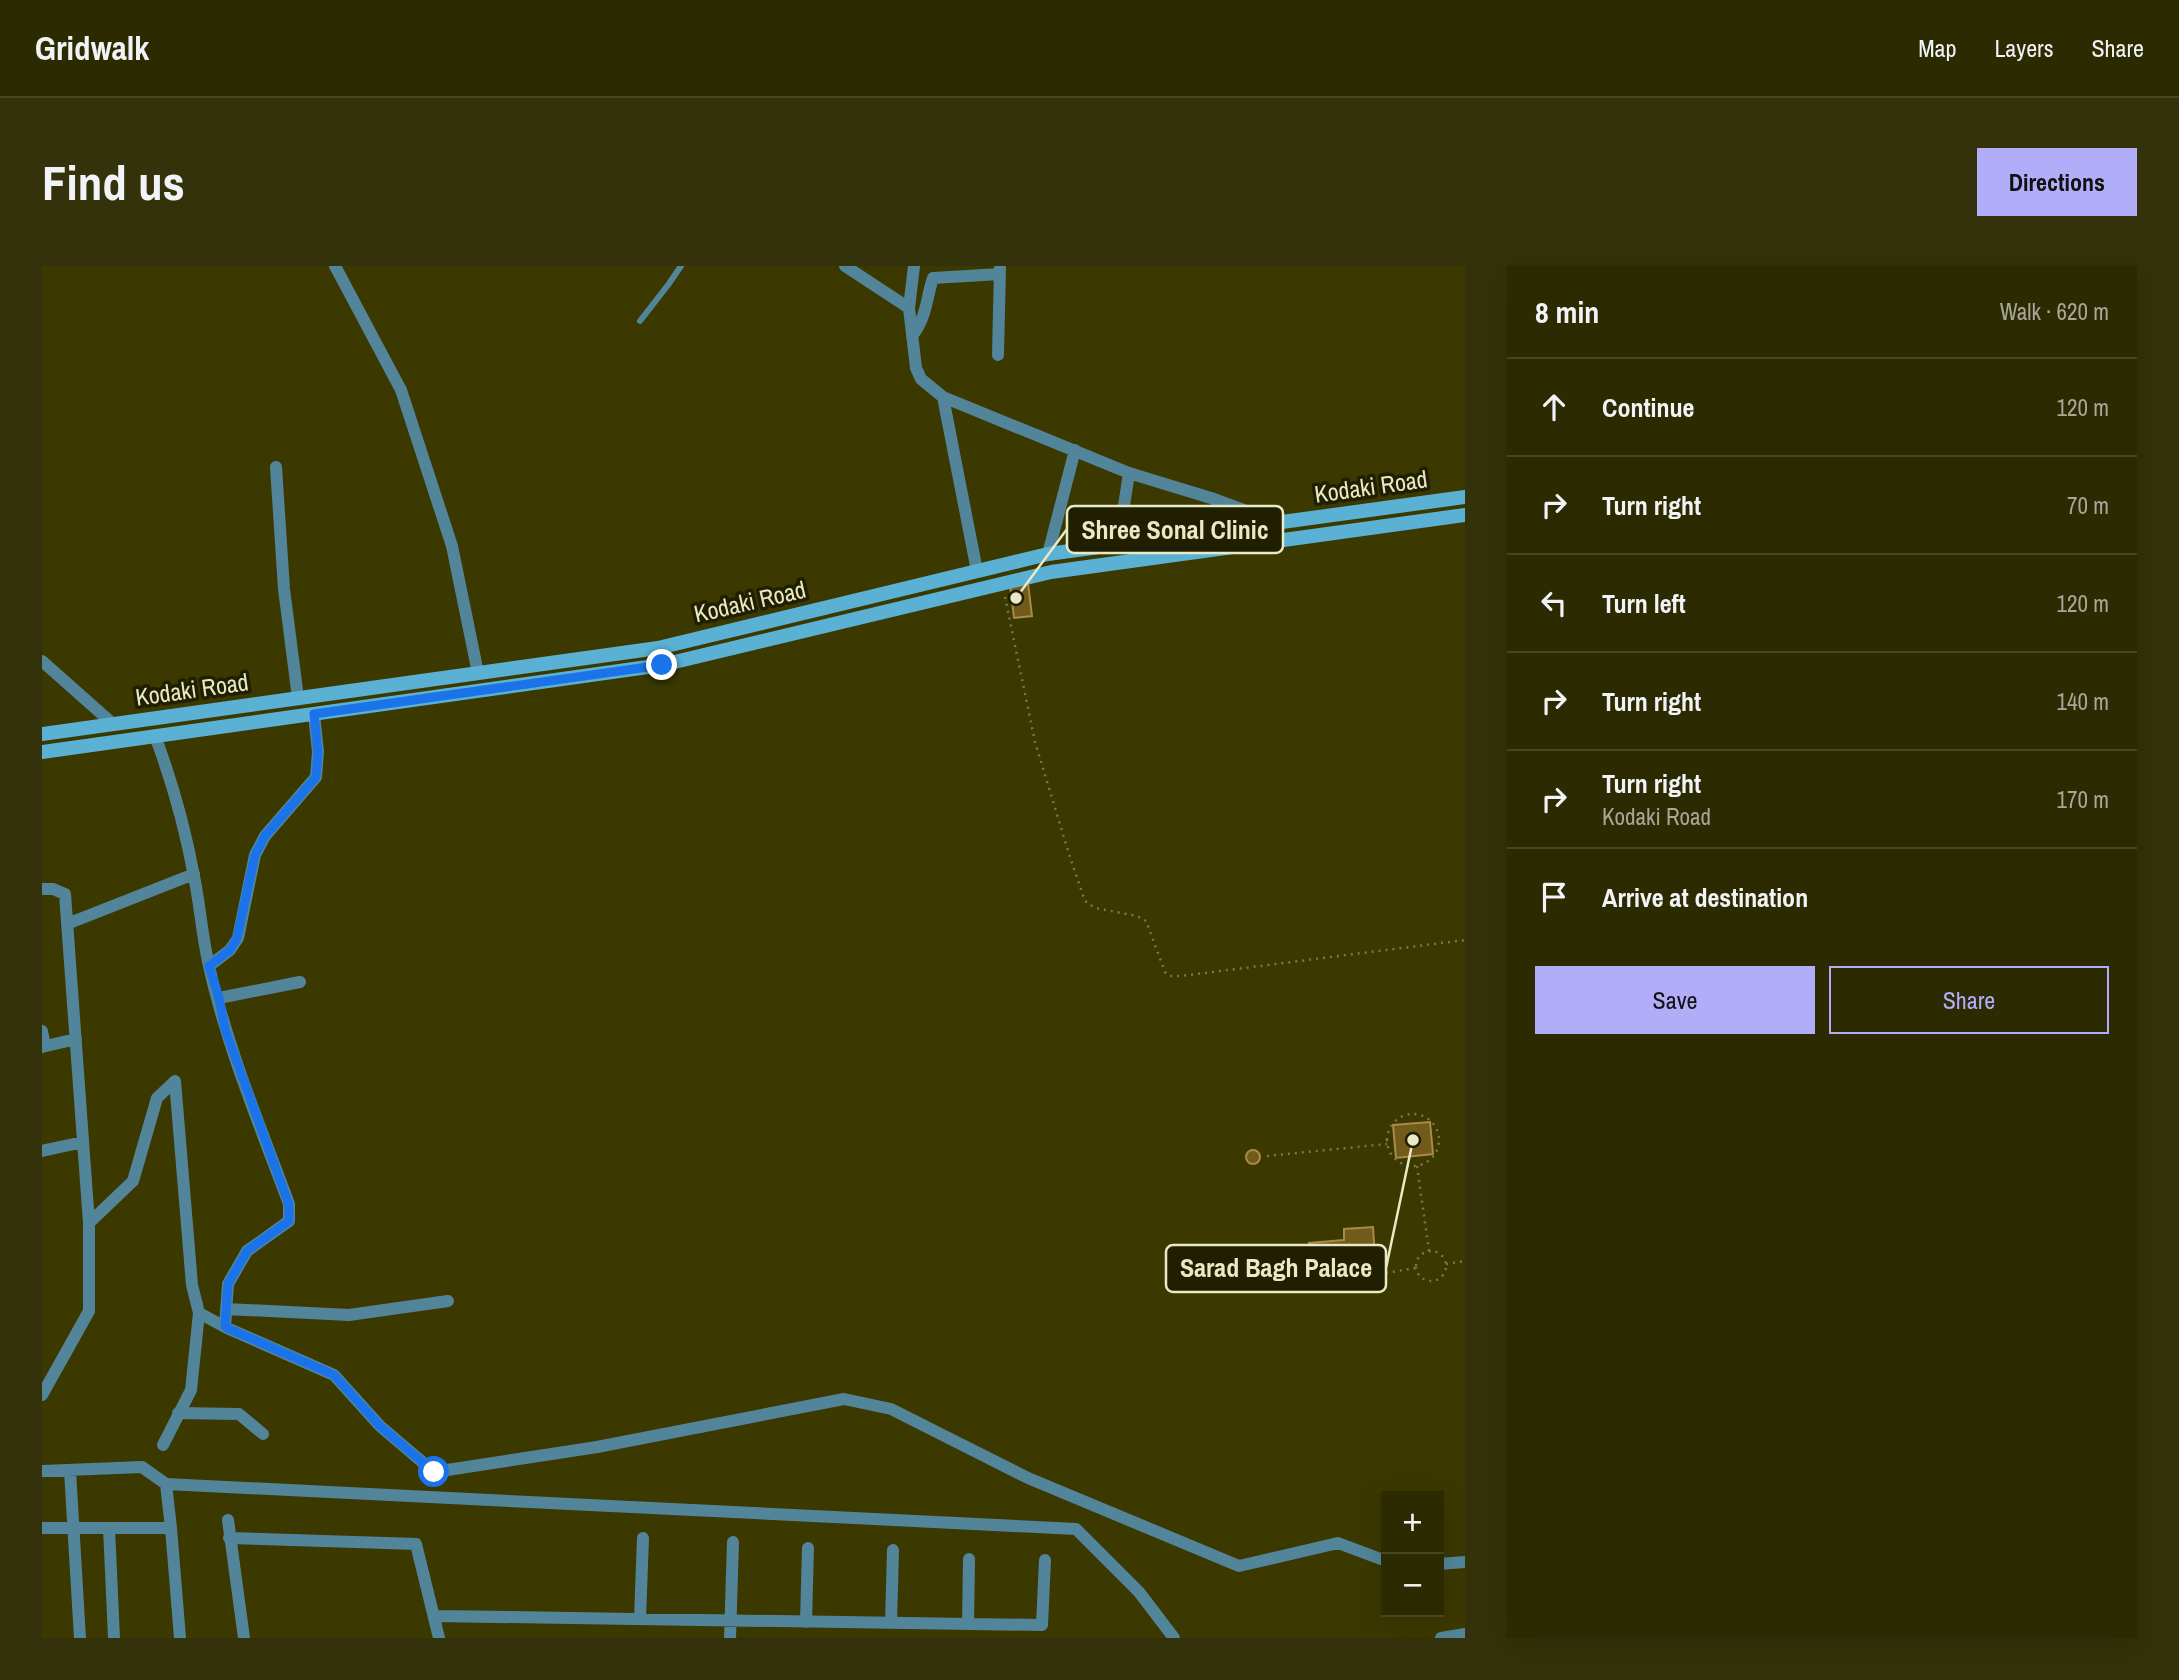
<!DOCTYPE html>
<html lang="en">
<head>
<meta charset="utf-8">
<style>
  :root { --surface:#2c2a00; --page:#34320a; --text:#f1f3f6; --muted:#a6a799; --line:#484622; --accent:#b2adf9 }
  body { margin:0; font-family:"Archivo Narrow",sans-serif; background:var(--page); color:var(--text) }
  .controls { position:absolute; right:21px; bottom:21px; display:grid; overflow:hidden; border-radius:0px; box-shadow:0 7px 28px #0002 }
  .controls button { width:63px; height:63px; display:grid; place-items:center; padding:0; border:0; border-bottom:2px solid var(--line); background:var(--surface); color:var(--text); font:35px sans-serif }
  .stop { position:absolute; width:21px; height:21px; margin:-16px; border:5px solid #1a73e8; border-radius:50%; background:#fff }
  .stop.end { background:#1a73e8; border-color:#fff; box-shadow:0 2px 7px #0008 }
  .list { margin:0; padding:0; list-style:none }
  h2 { display:flex; justify-content:space-between; align-items:center; height:91px; margin:0; padding:0 28px; font-size:30px }
  h2 small { font-size:23px; font-weight:400; color:var(--muted) }
  .list li { display:grid; grid-template-columns:46px 1fr auto; gap:21px; align-items:center; box-sizing:border-box; height:98px; padding:0 28px; border-top:2px solid var(--line) }
  .list b { display:block; font-size:26px; white-space:nowrap }
  .list p { margin:0; font-size:23px; white-space:nowrap; color:var(--muted) }
  .list em { font-size:23px; font-style:normal; color:var(--muted) }
  .actions { display:flex; gap:14px; padding:21px 28px }
  .actions a { flex:1; padding:16px 0; border:2px solid var(--accent); border-radius:0px; text-align:center; font-size:24px; color:var(--accent) }
  .actions .main { background:var(--accent); color:#111 }
  .icon { flex:none; width:38px; height:38px; fill:none; stroke:currentColor; stroke-width:2; stroke-linecap:round; stroke-linejoin:round }
  .map { position:relative; flex:none; width:1423px; height:1372px; overflow:hidden; border-radius:0px }
  header { display:flex; align-items:center; gap:42px; box-sizing:border-box; height:98px; padding:0 35px; background:var(--surface); border-bottom:2px solid var(--line) }
  header strong { font-size:33px }
  nav { display:flex; gap:38px; margin-inline-start:auto; font-size:24px }
  .intro { display:flex; align-items:center; justify-content:space-between; box-sizing:border-box; height:168px; padding:0 42px }
  h1 { margin:0; font-size:49px }
  .button { padding:18px 32px; border-radius:0px; background:var(--accent); color:#111; font-size:24px; font-weight:700 }
  main { display:flex; gap:42px; padding:0 42px }
  aside { flex:1; background:var(--surface); border-radius:0px; box-shadow:0 7px 28px #0002 }
  .map>svg:first-child { display:block }
</style>
</head>
<body>
<header>
<strong>Gridwalk</strong>
<nav><a>Map</a><a>Layers</a><a>Share</a></nav>
</header>
<div class="intro"><h1>Find us</h1><a class="button">Directions</a></div>
<main>
<div class="map">
<svg width="1423" height="1372" viewBox="0 0 1423 1372">
  <rect width="100%" height="100%" fill="#3b3800"/>
  <path fill="#725a1b" stroke="#a88b49" stroke-width="2" d="M986 317 990 350 972 352 968 319Z
    M1388 856 1391 888 1354 892 1351 859Z
    M1204 891a7 7 0 1 1 14 0a7 7 0 1 1-14 0Z
    M1331 961 1334 1008 1300 1010 1299 1006 1269 1007 1267 977 1302 974V963Z"/>
  <g fill="none" stroke-linecap="round" stroke-linejoin="round">
    <path stroke="#7a7848" stroke-width="2.5" stroke-dasharray="2 5" stroke-linecap="butt" d="M963 331 993 476 1027 588 1043 635 1053 642 1095 650 1104 655 1123 706 1128 710H1139L1423 674
      M1345 874a26 26 0 1 1 52 0a26 26 0 1 1-52 0Z
      M1225 890 1345 878
      M1375 900 1387 985
      M1374 1000a15 15 0 1 1 30 0a15 15 0 1 1-30 0Z
      M1404 998 1423 995
      M1337 1008 1374 1002"/>
    <path stroke="#52859a" stroke-width="6" d="M598 55 626 19 639 0"/>
    <path stroke="#52859a" stroke-width="12" d="M293 0 359 124 410 280 436 407
      M803 0 867 42
      M872 0 867 42 874 102 879 113 901 131 935 305
      M870 70C885 51 884 33 891 12L958 8
      M956 89 958 2
      M901 131 1087 207 1169 232 1237 257
      M234 201 242 323 256 432
      M1076 279 1087 207
      M1006 288 1033 184
      M0 395 71 458
      M113 470C130 515 143 562 152 610 158 639 160 670 167 700 185 781 218 860 247 938V955L205 985 186 1018 183 1061
      M0 623H11L23 628 47 957
      M25 658 152 608
      M167 700 188 684 196 672 213 589 223 570 274 511 276 486 272 448
      M177 732 258 716
      M0 765 3 780
      M0 781 34 773
      M133 815 150 1019 157 1047 185 1062 292 1109 338 1160 392 1206 555 1181 802 1133 849 1143 986 1212 1197 1300 1296 1277 1344 1295
      M0 885 41 876
      M184 1043 307 1049 406 1035
      M0 1129 47 1045V957L91 915 115 832 133 815
      M136 1147 197 1148 221 1168
      M121 1179 149 1124 157 1047
      M0 1205 100 1201 124 1218 129 1262
      M28 1205 38 1372
      M124 1218 1034 1263 1097 1326 1132 1372
      M186 1254 202 1372
      M0 1262H129L138 1372
      M67 1262 72 1372
      M187 1272 374 1278 397 1372
      M1397 1298 1423 1296
      M392 1350 1000 1359 1003 1294
      M598 1353 601 1272
      M764 1356 766 1282
      M849 1357 851 1284
      M926 1358 927 1293
      M688 1372 691 1276
      M1399 1372 1423 1368"/>
    <path stroke="#5bb1d3" stroke-width="14" d="M0 468 616 382 1006 288 1423 231
      M0 486 620 399 1009 306 1423 249"/>
  </g>
  <g fill="none" stroke-linecap="round" stroke-linejoin="round">
    <path stroke="#1a73e8" stroke-width="9" d="M392 1206 338 1160 292 1109 183 1061 186 1018 205 985 247 955V939L183 763 177 732 167 700 188 684 195 672 213 589 223 570 274 511 276 486 272 448 620 399"/>
  </g>
  <g text-anchor="middle" stroke-width="7" stroke-linejoin="round" paint-order="stroke">
    <g font-size="24" fill="#e9e9c6" stroke="#201f02">
      <text transform="translate(1329 221) rotate(-8)" y="8">Kodaki Road</text>
      <text transform="translate(708 336) rotate(-13)" y="8">Kodaki Road</text>
      <text transform="translate(150 424) rotate(-8)" y="8">Kodaki Road</text>
    </g>
  </g>
  <path fill="none" stroke="#e9e9c6" stroke-width="2.5" d="M974 332L1025 263M1371 874L1344 1002"/>
  <g fill="#e9e9c6" stroke="#201f02" stroke-width="2.5">
    <circle cx="974" cy="332" r="7"/>
    <circle cx="1371" cy="874" r="7"/>
  </g>
  <g fill="#201f02" stroke="#e9e9c6" stroke-width="2.5">
    <rect x="1025" y="240" width="216" height="47" rx="7"/>
    <rect x="1124" y="979" width="220" height="47" rx="7"/>
  </g>
  <g font-size="26" text-anchor="middle" font-weight="bold" fill="#e9e9c6">
    <text x="1133" y="273">Shree Sonal Clinic</text>
    <text x="1234" y="1011">Sarad Bagh Palace</text>
  </g>
</svg>
<div class="controls">
<button>+</button>
<button>−</button>
</div>
<div class="stop" style="left:392px;top:1206px"></div>
<div class="stop end" style="left:620px;top:399px"></div>
</div>
<aside>
<h2>8 min<small>Walk · 620 m</small></h2>
<ul class="list">
<li><svg class="icon" aria-label="ahead" viewBox="0 0 24 24"><path d="M12 20V5M6 11l6-6 6 6"/></svg><div><b>Continue</b></div><em>120 m</em></li>
<li><svg class="icon" aria-label="right" viewBox="0 0 24 24"><path d="M7 20v-9h11M14 6l5 5-5 5"/></svg><div><b>Turn right</b></div><em>70 m</em></li>
<li><svg class="icon" aria-label="left" viewBox="0 0 24 24"><path d="M17 20v-9H6M10 6l-5 5 5 5"/></svg><div><b>Turn left</b></div><em>120 m</em></li>
<li><svg class="icon" aria-label="right" viewBox="0 0 24 24"><path d="M7 20v-9h11M14 6l5 5-5 5"/></svg><div><b>Turn right</b></div><em>140 m</em></li>
<li><svg class="icon" aria-label="right" viewBox="0 0 24 24"><path d="M7 20v-9h11M14 6l5 5-5 5"/></svg><div><b>Turn right</b><p>Kodaki Road</p></div><em>170 m</em></li>
<li><svg class="icon" aria-label="arrive" viewBox="0 0 24 24"><path d="M6 21V4h12l-3 4 3 4H6"/></svg><div><b>Arrive at destination</b></div></li>
</ul>
<div class="actions"><a class="main">Save</a><a>Share</a></div>
</aside>
</main>
</body>
</html>
